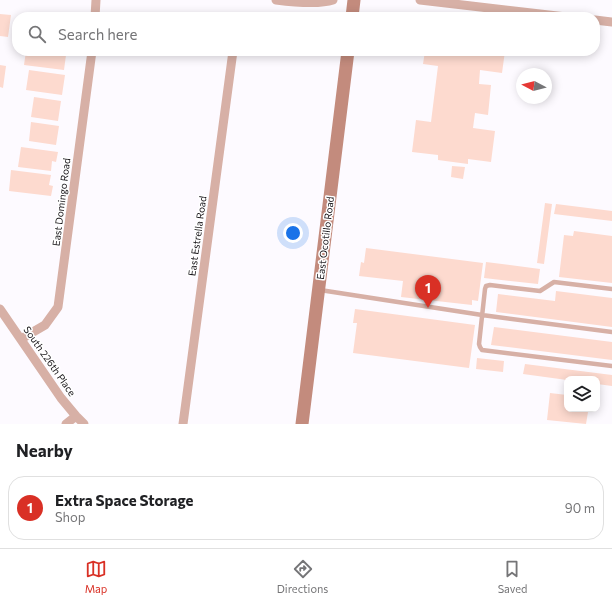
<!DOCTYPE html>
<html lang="en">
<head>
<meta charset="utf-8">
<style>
  :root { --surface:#fff; --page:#f6f6f6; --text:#202124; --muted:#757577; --line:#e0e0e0; --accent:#d93025 }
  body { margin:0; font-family:Commissioner,sans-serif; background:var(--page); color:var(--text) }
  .controls { position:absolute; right:12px; bottom:12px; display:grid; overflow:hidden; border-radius:8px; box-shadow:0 2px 10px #0003 }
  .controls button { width:36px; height:36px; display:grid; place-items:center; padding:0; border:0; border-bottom:1px solid var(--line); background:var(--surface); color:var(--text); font:20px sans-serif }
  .compass { position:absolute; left:516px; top:68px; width:36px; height:36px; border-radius:50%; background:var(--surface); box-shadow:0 2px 10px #0003; rotate:277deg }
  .you { position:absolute; left:293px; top:233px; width:14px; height:14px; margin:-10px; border:3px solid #fff; border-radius:50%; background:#1a73e8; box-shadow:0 0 0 6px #1a73e833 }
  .badge { display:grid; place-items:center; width:26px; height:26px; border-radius:50%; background:var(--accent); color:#fff; font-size:13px; font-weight:700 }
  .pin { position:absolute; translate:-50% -33px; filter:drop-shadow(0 1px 2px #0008) }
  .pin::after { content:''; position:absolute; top:21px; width:14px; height:12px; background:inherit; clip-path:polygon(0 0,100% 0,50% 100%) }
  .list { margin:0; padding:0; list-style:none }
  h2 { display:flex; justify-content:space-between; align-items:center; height:52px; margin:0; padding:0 16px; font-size:17px }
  h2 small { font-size:13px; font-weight:400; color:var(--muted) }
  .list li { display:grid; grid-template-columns:26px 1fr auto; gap:12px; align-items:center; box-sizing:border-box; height:64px; margin:0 8px 8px; padding:0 8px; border:1px solid var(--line); border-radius:16px }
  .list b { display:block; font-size:15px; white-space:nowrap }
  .list p { margin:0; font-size:13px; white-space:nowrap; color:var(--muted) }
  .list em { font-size:13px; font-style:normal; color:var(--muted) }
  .icon { flex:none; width:22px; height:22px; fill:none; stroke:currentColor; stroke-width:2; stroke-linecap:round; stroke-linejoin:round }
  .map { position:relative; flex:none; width:612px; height:424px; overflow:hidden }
  .search { position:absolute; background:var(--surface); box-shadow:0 2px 10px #0003; left:12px; right:12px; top:12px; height:44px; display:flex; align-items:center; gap:10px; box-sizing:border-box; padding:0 14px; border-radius:16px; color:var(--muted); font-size:15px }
  .sheet { height:124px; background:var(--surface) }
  nav { display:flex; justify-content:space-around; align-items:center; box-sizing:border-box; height:56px; border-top:1px solid var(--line); background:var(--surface); font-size:11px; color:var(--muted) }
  nav a { display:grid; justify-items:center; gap:2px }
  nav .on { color:var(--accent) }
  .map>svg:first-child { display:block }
</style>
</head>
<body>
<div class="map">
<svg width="612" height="424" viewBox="0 0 612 424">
  <rect width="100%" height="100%" fill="#fdfaff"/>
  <path fill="#fddacf" d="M0 14 11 15 8 37 0 36Z
    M26 51H65L64 54 66 55 64 70 24 65Z
    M425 51H505L502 73 480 70 479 84 491 85 488 115 475 113 473 128 495 131 491 162 468 159V164L438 160V155L412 152 416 120 431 122 438 66 423 64Z
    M0 65 6 66 3 88 0 87Z
    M29 70 65 75 62 95 26 90Z
    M34 97 61 101 58 121 31 117Z
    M31 122 59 126 56 145 29 141Z
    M21 147 58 152 56 162 52 161 51 171 18 167Z
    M452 166 465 167 463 179 451 177Z
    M11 170 51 175 49 185 53 186 51 196 9 191Z
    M545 203 552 204 544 264 537 263Z
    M556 204 612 211V221L554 214Z
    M574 231 612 236V283L559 277 564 235 573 236Z
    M366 248 483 263 478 301 472 300V305L401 297 403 281 359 276 361 262 364 263Z
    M486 262 540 269 538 284 484 278Z
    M556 291 612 298V327L496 312 498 294 555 301Z
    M355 309 475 325 469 368 353 353 357 323H353Z
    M494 327 612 342V360L491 345Z
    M477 358 504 361 503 372 476 369Z
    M525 364 612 375V386L597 384V379H567V380L523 374Z
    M550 393 567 395V409H591V412H588L586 424 547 420Z"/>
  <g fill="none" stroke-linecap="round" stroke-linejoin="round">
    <path stroke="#d7b0a6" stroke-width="4.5" d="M612 289 554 282 540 291 490 285 486 286 485 289 479 344 480 347 482 350 612 366
      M320 290 482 315 612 332"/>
    <path stroke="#d7b0a6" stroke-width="9" d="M276 0C292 2 318 5 333 0
      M420 0 566 17
      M95 17 96 0
      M595 20 612 22
      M0 309 61 398 76 416 84 424
      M21 339 45 325 58 307 92 51
      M66 424 76 416
      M183 424 233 51"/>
    <path stroke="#c38b7d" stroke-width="13" d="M352 17 354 0
      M302 424 348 51"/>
  </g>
  <g text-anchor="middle" stroke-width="3" stroke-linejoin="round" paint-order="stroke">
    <g font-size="10" fill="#171418" stroke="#fff">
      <text transform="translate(61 202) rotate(-83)" y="4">East Domingo Road</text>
      <text transform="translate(197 236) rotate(-82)" y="4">East Estrella Road</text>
      <text transform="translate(325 238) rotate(-83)" y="4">East Ocotillo Road</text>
      <text transform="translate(50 361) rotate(55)" y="4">South 226th Place</text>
    </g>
  </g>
</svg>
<div class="controls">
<button><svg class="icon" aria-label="layers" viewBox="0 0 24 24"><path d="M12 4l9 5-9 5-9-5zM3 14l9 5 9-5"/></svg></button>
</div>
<svg class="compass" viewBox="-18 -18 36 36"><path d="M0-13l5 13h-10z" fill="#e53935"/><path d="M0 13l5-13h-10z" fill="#757577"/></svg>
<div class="you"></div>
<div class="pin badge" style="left:428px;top:308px">1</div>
<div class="search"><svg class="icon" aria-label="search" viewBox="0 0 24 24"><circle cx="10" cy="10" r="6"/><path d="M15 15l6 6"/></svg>Search here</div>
</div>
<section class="sheet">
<h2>Nearby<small></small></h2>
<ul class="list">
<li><span class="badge">1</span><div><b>Extra Space Storage</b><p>Shop</p></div><em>90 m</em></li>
</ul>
</section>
<nav>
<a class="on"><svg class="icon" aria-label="map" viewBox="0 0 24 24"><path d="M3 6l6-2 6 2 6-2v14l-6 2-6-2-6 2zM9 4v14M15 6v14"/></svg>Map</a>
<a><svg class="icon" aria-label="directions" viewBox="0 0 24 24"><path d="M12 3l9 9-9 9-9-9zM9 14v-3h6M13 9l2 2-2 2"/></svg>Directions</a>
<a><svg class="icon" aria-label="saved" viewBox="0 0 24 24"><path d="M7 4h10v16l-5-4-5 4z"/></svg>Saved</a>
</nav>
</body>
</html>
